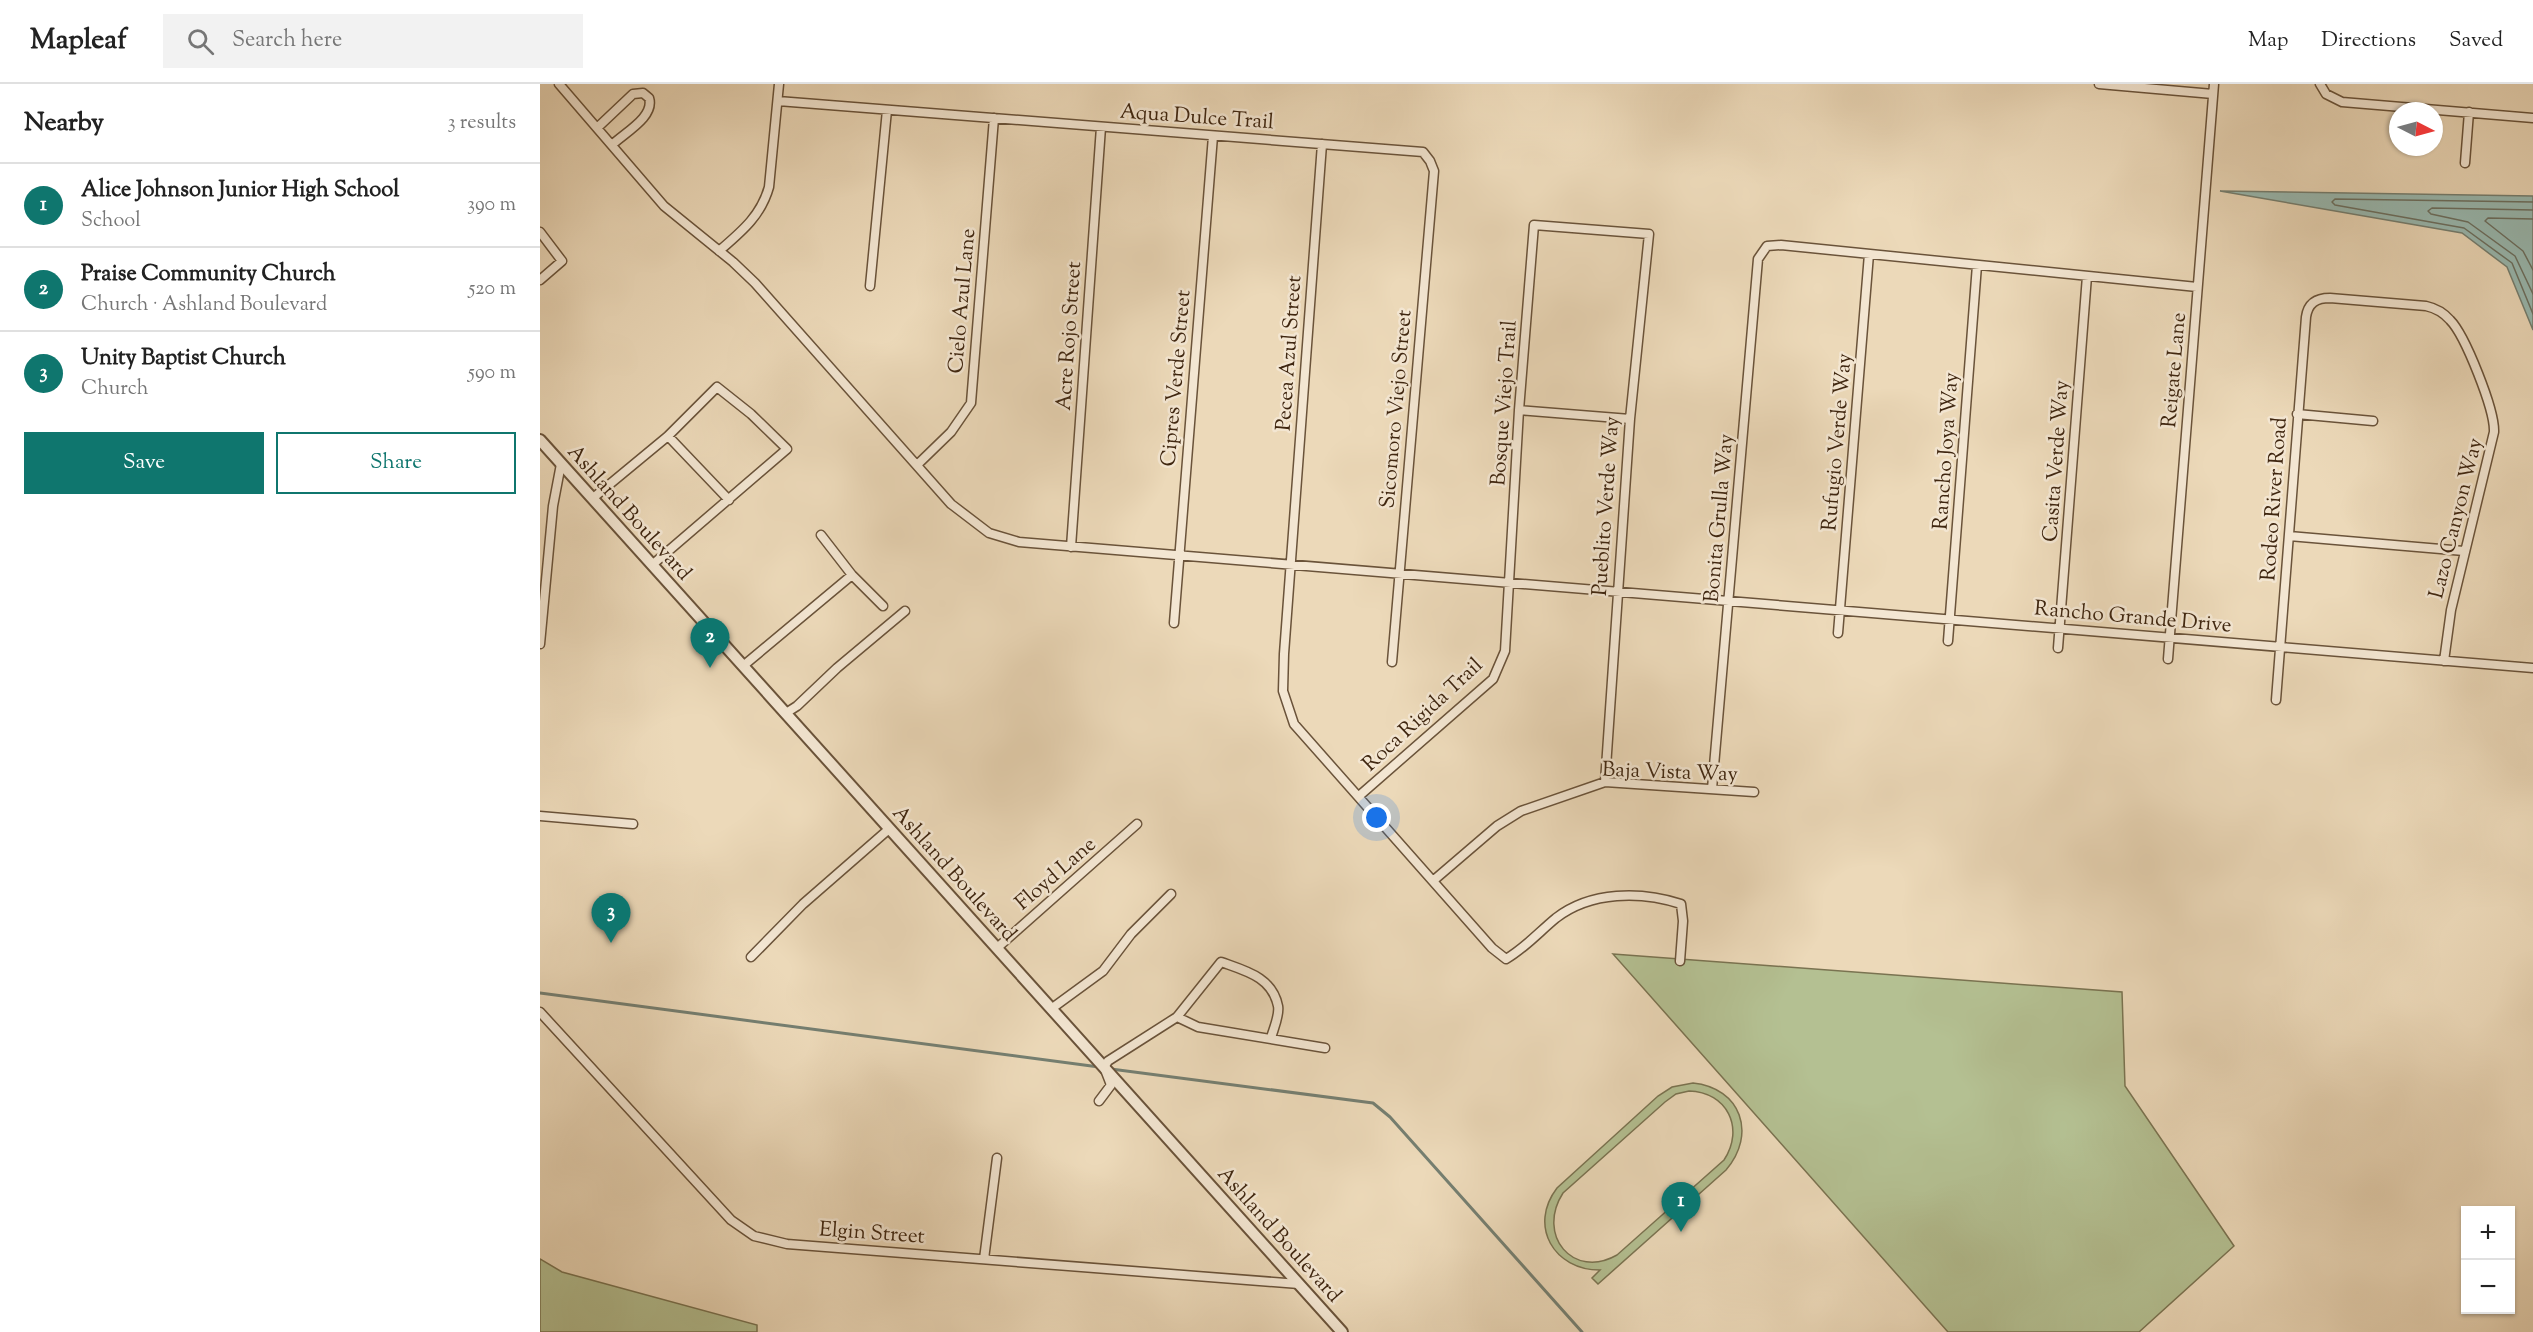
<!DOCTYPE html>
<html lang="en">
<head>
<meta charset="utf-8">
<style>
  :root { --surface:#fff; --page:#f2f2f2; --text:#222; --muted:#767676; --line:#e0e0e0; --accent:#0f766e }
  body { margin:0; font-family:"Sorts Mill Goudy",serif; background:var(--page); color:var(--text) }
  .controls { position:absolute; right:18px; bottom:18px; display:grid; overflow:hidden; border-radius:0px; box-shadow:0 2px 4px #0004 }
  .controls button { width:54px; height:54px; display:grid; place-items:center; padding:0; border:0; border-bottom:2px solid var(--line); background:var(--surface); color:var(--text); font:30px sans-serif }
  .compass { position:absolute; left:1849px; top:18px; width:54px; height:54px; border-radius:50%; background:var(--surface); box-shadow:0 2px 4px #0004; rotate:96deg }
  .you { position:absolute; left:837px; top:734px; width:21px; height:21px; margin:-15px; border:4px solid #fff; border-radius:50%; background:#1a73e8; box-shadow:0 0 0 9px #1a73e833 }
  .badge { display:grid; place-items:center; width:39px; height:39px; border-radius:50%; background:var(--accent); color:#fff; font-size:20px; font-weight:700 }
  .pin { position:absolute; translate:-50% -50px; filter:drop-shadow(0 2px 3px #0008) }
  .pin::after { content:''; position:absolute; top:32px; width:21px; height:18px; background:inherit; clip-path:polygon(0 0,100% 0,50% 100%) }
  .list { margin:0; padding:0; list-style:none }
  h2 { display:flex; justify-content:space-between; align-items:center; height:78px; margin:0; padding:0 24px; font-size:26px }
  h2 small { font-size:20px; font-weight:400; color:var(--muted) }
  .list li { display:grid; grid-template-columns:39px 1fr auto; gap:18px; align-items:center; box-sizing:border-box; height:84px; padding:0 24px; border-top:2px solid var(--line) }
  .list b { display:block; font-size:22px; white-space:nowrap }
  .list p { margin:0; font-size:20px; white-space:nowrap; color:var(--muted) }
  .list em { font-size:20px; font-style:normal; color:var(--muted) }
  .actions { display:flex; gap:12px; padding:18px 24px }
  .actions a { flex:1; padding:14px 0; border:2px solid var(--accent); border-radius:0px; text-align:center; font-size:21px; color:var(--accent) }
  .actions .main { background:var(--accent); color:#fff }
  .icon { flex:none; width:33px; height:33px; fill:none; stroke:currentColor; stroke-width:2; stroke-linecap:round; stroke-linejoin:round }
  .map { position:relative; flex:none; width:1993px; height:1248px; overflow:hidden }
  header { display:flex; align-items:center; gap:36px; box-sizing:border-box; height:84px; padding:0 30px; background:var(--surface); border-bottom:2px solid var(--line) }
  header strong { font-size:28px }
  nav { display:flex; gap:33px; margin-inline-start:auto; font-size:21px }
  .search { width:420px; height:54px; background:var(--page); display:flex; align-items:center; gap:15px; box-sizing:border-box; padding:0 21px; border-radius:0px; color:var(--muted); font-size:22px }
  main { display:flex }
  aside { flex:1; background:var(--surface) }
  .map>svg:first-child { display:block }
</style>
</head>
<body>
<header>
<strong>Mapleaf</strong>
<div class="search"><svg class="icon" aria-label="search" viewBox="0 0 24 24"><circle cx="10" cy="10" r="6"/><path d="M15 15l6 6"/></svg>Search here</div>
<nav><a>Map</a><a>Directions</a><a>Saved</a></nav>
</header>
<main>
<aside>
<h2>Nearby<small>3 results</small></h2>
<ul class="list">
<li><span class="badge">1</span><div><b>Alice Johnson Junior High School</b><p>School</p></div><em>390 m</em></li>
<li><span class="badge">2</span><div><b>Praise Community Church</b><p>Church · Ashland Boulevard</p></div><em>520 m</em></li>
<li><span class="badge">3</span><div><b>Unity Baptist Church</b><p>Church</p></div><em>590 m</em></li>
</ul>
<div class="actions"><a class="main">Save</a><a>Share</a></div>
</aside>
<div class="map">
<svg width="1993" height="1248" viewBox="0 0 1993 1248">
  <rect width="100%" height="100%" fill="#ecd9b9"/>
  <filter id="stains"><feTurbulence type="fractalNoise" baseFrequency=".00333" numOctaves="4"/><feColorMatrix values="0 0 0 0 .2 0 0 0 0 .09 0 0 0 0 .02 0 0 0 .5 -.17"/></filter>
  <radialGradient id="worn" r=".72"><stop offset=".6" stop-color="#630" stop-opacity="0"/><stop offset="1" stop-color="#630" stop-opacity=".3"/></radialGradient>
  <path fill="#b4c092" stroke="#7a7351" stroke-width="1.5" fill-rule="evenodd" d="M1073 870 1582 908 1585 1002 1694 1162 1599 1248H1408Z
    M1153 999C1201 1004 1217 1050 1186 1086L1058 1200 1052 1194 1060 1186C1014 1186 988 1142 1017 1104L1118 1012 1132 1003ZM1149 1007C1187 1008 1205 1044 1184 1076L1077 1171C1033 1196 996 1151 1023 1109L1125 1018 1136 1010Z
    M0 1175 22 1188 217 1241V1248H0Z"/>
  <path fill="#99bab2" stroke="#757f71" stroke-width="1.5" d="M1680 107 1993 112V246L1967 183 1922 149Z"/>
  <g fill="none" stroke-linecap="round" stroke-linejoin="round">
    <path stroke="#6c7061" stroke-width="1.5" d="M1993 118 1795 115 1792 118 1795 121 1924 144 1972 179 1993 230
      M1993 126 1892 124 1888 127 1891 130 1928 138 1975 172 1993 210
      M1993 135 1948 134 1945 137 1983 167 1993 186"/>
    <path stroke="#757f71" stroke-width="3" d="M0 909 559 983
      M571 985 833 1019 850 1033 1042 1248"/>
    <defs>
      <path id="minor" d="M19 0 124 122 193 178 215 199 411 420 449 449 479 458 1993 584
        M1559 0 1673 10
        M1780 0 1786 10 1802 18 1993 34
        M238 17 883 68 890 77 894 87 852 578
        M57 44 93 10 103 9 109 14C115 33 84 49 72 61
        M782 60 744 570 743 607 754 640 952 864 966 875C985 864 999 848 1016 834 1051 807 1101 807 1141 820L1143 837 1140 877
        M1925 79 1929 28
        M0 148 22 177 0 196
        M179 167C201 148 221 132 229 103L239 0
        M330 202 347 26
        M979 326 1090 335
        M1757 330 1833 337
        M128 352 189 416
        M377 381 411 348 431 319 454 34
        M53 414 128 352 177 303 211 330 247 365 112 481
        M281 451 312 491 343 522
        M1749 452 1924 467
        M531 463 561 43
        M634 539 673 52
        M1298 549 1329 170
        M1408 557 1437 181
        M0 560 13 422 21 380
        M1518 564 1547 192
        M1628 575 1674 0
        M203 582 312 491
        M1736 616 1766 233C1768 219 1776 214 1790 214L1886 222C1895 224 1903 228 1910 236 1925 251 1955 326 1954 348L1911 526 1904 577
        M246 629 257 622 297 584 365 527
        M1172 705 1218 175 1227 162 1241 161 1657 203
        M819 712 953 595 965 567 979 326 994 141 1109 150 1090 335 1065 698
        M0 732 93 740
        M894 796 957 742 981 727 1065 698 1214 708
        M457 864 597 740
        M211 873 263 820 349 745
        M511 925 563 887 591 850 631 810
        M0 928 191 1136 214 1152 247 1160 759 1200
        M637 933 658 943 785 964
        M559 1017 571 1001 564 983 568 977 637 933 681 878C706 887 732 893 738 922 740 931 733 946 731 954
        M444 1175 457 1074"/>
      <path id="tertiary" d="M0 356 802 1248"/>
    </defs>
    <use href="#minor" stroke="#6a533a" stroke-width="11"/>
    <use href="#tertiary" stroke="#6a533a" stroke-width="14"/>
    <use href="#minor" stroke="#f3e6d2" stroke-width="8"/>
    <use href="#tertiary" stroke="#f3e6d2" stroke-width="10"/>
  </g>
  <g text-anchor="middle" stroke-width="5" stroke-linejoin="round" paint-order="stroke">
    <g font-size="21" fill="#3f2610" stroke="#f3e6d2">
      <text transform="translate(657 32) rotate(4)" y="7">Aqua Dulce Trail</text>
      <text transform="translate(421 217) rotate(-85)" y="7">Cielo Azul Lane</text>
      <text transform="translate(528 252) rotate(-86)" y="7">Acre Rojo Street</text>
      <text transform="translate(748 269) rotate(-86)" y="7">Pecea Azul Street</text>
      <text transform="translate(1633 286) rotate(-85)" y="7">Reigate Lane</text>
      <text transform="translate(635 294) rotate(-85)" y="7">Cipres Verde Street</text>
      <text transform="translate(963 319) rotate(-86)" y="7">Bosque Viejo Trail</text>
      <text transform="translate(855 325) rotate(-85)" y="7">Sicomoro Viejo Street</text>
      <text transform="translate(1296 358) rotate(-85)" y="7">Rufugio Verde Way</text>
      <text transform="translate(1405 367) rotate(-86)" y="7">Rancho Joya Way</text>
      <text transform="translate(1515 377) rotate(-86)" y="7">Casita Verde Way</text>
      <text transform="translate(1733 415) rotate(-86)" y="7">Rodeo River Road</text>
      <text transform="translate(1065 422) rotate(-86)" y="7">Pueblito Verde Way</text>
      <text transform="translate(90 428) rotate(48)" y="7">Ashland Boulevard</text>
      <text transform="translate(1178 434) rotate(-85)" y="7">Bonita Grulla Way</text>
      <text transform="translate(1915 434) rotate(-76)" y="7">Lazo Canyon Way</text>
      <text transform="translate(1593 532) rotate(5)" y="7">Rancho Grande Drive</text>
      <text transform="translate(882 630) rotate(-43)" y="7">Roca Rigida Trail</text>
      <text transform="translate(1130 687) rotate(2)" y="7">Baja Vista Way</text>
      <text transform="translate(415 789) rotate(48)" y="7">Ashland Boulevard</text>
      <text transform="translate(515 789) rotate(-41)" y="7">Floyd Lane</text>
      <text transform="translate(332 1148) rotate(4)" y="7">Elgin Street</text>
      <text transform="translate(740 1150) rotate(48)" y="7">Ashland Boulevard</text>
    </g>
  </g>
  <rect width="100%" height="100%" filter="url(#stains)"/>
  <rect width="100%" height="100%" fill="url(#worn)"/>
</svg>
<div class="controls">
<button>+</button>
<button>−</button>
</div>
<svg class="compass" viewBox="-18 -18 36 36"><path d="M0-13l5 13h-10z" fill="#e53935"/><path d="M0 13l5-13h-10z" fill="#767676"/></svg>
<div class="you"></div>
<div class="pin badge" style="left:1141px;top:1148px">1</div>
<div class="pin badge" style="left:170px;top:584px">2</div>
<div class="pin badge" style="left:71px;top:859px">3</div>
</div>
</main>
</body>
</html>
